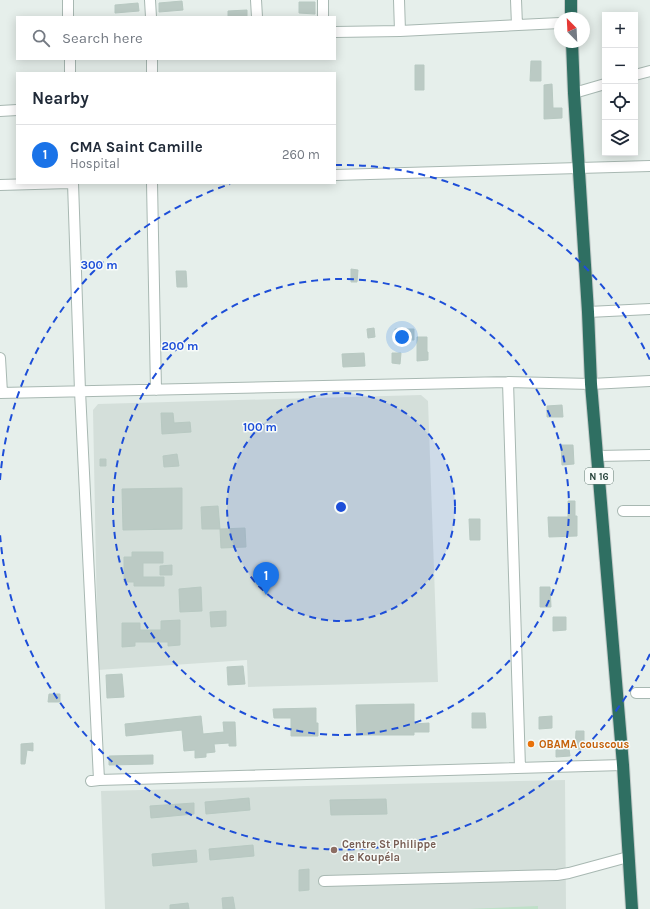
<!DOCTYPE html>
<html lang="en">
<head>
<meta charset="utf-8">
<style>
  :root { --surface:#fff; --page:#f2f2f3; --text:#1f2937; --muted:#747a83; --line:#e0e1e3; --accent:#1a73e8 }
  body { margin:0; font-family:Karla,sans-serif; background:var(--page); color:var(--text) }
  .controls { position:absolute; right:12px; top:12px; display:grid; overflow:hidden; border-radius:0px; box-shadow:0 2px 10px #0003 }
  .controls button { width:36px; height:36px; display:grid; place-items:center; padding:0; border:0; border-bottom:1px solid var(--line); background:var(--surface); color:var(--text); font:20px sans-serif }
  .compass { position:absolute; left:554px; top:12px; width:36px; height:36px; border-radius:50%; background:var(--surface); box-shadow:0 2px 10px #0003; rotate:336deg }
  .you { position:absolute; left:402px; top:337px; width:14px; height:14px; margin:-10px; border:3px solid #fff; border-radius:50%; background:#1a73e8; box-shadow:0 0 0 6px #1a73e833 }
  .badge { display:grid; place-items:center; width:26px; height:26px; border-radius:50%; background:var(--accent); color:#fff; font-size:13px; font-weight:700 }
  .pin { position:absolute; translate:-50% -33px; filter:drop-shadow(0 1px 2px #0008) }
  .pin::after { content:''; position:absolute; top:21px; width:14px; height:12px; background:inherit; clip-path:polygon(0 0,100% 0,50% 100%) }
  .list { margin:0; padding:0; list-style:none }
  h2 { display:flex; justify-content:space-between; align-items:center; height:52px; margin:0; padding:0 16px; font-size:17px }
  h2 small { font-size:13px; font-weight:400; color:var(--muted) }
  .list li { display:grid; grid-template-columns:26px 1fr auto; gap:12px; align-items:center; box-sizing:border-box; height:60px; padding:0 16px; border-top:1px solid var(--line) }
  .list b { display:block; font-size:15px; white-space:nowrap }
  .list p { margin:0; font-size:13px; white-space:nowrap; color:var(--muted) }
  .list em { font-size:13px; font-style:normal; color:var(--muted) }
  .icon { flex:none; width:22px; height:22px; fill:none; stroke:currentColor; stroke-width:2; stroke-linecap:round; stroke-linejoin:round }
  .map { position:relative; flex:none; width:650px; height:909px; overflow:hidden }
  .search { position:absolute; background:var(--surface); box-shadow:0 2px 10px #0003; left:16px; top:16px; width:320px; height:44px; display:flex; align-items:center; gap:10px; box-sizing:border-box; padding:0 14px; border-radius:0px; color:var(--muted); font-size:15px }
  .panel { position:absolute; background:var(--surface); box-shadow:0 2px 10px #0003; left:16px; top:72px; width:320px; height:112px; border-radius:0px }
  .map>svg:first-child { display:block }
</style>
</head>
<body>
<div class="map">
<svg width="650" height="909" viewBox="0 0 650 909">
  <rect width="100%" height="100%" fill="#e6efeb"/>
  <path fill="#d4dfda" d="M421 395 428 401 438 682 248 687 247 660 98 670 93 410 98 404Z
    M565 780 566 909H105L101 791Z"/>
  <path fill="#bfe0c8" d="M538 906V909H468Z"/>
  <path fill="#bbcac4" stroke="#b8c9c2" d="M182 1 183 10 159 12V3Z
    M299 2H315V14L299 13Z
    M138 3 139 11 115 13V5Z
    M247 10V17H228V11Z
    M531 61H541V81H530Z
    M415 65H424V90H415Z
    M552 84 553 108H562V118L544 119V85Z
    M351 269 358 270 357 282H351Z
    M176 271H186L187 287H177Z
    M374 328 375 337 368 338 367 329Z
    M395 329H414V340H395Z
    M417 337H427V352H428V360L417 361Z
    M364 353 365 366 343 367 342 354Z
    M392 353H401L400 364 392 363Z
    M562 405 563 417H547V406Z
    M161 413H173L174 423 190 422 191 432 162 434Z
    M561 445H573L574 464 562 465Z
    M177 454 179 466 164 467 163 456Z
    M100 459H106V466H100Z
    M182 488V529L123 530 122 489Z
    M568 501H575V516H577V536L549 537 548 517H568Z
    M218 506 220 529H202L201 507Z
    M469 519H480V540H470Z
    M245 528 246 547 221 548 220 529Z
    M132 552H163V563H143V577H164V586H134V582H124V557H132Z
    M172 565V575H160V566Z
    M201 587 202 611 180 612 179 589Z
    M540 587H550L551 607H540Z
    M226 611V626L211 627 210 612Z
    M553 617H566V630L553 631Z
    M180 620V645L168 646V642H135V646L122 647V623H140V630H161V621Z
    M243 666 245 684 228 685 227 667Z
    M122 674 124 697 107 698 106 675Z
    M49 694H60V702H48Z
    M414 704V724L429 723V732H414V735H357L356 705Z
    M316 708V723H318V736H291V718H274L273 709Z
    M472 713H485L486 728H472Z
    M201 716 203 734 224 732 223 722H235L236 746H229V743L214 744 215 752 206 753V757L195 758V750L184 751 182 730 126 736 125 724Z
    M552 716V728L539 729V717Z
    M576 731H584V749H575Z
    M33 743V751L27 750 25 764H21V744Z
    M569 749 570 756 556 757V750Z
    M153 755V764L109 765V756Z
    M249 798 250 810 206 814 205 802Z
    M386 799 387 814 331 815 330 800Z
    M194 803V814L151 818 150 806Z
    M253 845 254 856 210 860 209 849Z
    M196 850 197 862 153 866 152 854Z
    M309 869V890L299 891V870Z
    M233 897 235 909H223L222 898Z
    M188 903 189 909H170V905Z"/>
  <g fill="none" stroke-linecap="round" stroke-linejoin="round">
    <defs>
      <path id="minor" d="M68 0V17
        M150 0 151 17
        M256 0 257 17
        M323 0V17
        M399 0 400 31
        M516 0 517 25
        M335 32 400 31 560 23
        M70 59V73
        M152 73V59
        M635 75 650 71
        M574 93 605 84
        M0 111 17 110
        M335 175 650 166
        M73 183 80 391 99 780
        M152 183 156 390
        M0 185 69 183
        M588 312 650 309
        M0 358 2 393
        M508 382 520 768
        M0 393 508 382 591 384 650 381
        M597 456 650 455
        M623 511H650
        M636 693H650
        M91 781 99 780 623 765
        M324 881 557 875 569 873 628 857"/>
      <path id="highway" d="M571 0V18
        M572 42 574 93 588 312 591 384 623 765 632 909"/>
    </defs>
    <use href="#minor" stroke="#a8b8b2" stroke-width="12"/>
    <use href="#highway" stroke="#c2cac8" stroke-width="14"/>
    <use href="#minor" stroke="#fff" stroke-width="10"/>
    <use href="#highway" stroke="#2f6f62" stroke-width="12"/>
  </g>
  <circle cx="341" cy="507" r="114" fill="#1d4ed8" fill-opacity=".12"/>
  <g fill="none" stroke="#1d4ed8" stroke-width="2" stroke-dasharray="7 5">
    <circle cx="341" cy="507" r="114"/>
    <circle cx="341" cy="507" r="228"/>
    <path d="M650 654A342 342 0 0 1 0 534M0 480A342 342 0 0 1 230 184M335 165A342 342 0 0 1 650 360"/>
  </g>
  <circle fill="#e8710a" stroke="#f7fbf9" stroke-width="1.5" cx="531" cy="744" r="4"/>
  <circle fill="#8d6e63" stroke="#f7fbf9" stroke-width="1.5" cx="334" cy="850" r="4"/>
  <g text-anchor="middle" stroke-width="3" stroke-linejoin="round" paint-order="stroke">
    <rect fill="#f7fbf9" stroke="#637a73" stroke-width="1" x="585" y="468" width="28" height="16" rx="3"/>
    <g font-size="10" font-weight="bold" fill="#24423a">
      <text x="599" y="480">N 16</text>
    </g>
    <g font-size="11" font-weight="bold" fill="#c56008" stroke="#f7fbf9" text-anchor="start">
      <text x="539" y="748">OBAMA couscous</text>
    </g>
    <g font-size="11" font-weight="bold" fill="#785e54" stroke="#f7fbf9" text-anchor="start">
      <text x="342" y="848">Centre St Philippe<tspan x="342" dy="13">de Koupéla</tspan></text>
    </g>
  </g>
  <circle cx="341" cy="507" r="6" fill="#1d4ed8" stroke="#f7fbf9" stroke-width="2"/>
  <g font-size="12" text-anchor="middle" font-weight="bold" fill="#1d4ed8" stroke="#f7fbf9" stroke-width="3" stroke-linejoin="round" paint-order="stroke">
    <text x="99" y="269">300 m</text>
    <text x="180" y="350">200 m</text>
    <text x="260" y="431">100 m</text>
  </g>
</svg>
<div class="controls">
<button>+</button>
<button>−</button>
<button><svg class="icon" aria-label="locate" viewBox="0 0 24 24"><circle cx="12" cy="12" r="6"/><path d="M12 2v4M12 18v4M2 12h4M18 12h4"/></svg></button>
<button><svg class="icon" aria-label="layers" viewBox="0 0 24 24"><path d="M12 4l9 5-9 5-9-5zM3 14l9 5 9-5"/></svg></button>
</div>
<svg class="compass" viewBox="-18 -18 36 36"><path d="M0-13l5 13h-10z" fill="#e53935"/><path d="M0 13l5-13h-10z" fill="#747a83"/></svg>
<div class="you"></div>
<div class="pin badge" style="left:266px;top:595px">1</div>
<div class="search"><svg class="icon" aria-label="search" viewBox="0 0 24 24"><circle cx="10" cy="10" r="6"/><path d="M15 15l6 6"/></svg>Search here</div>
<section class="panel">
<h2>Nearby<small></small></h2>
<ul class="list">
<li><span class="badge">1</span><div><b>CMA Saint Camille</b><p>Hospital</p></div><em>260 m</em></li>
</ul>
</section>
</div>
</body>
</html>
